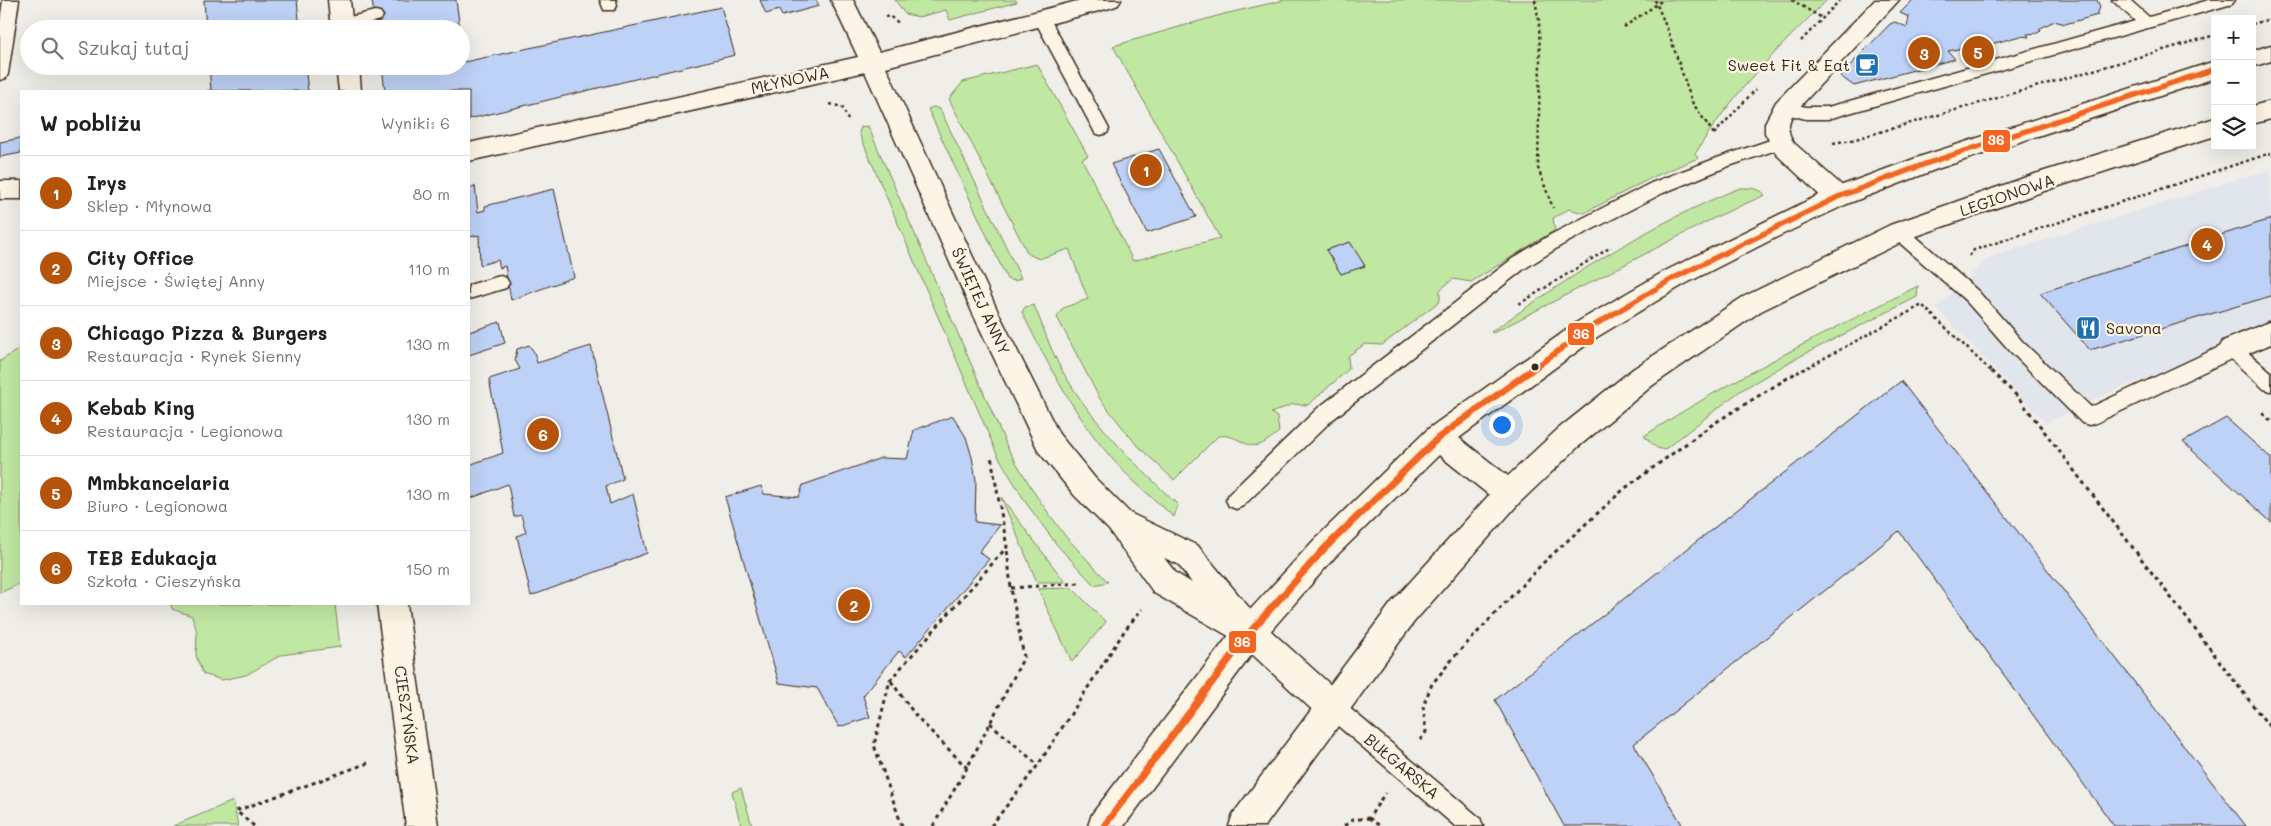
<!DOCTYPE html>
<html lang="pl">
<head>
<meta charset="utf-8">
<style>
  :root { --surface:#fff; --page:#f2f2f2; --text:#202124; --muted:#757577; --line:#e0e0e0; --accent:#b45309 }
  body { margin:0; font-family:Mali,sans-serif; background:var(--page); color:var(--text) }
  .controls { position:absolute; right:15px; top:15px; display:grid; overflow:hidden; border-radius:0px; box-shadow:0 5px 20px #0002 }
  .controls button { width:45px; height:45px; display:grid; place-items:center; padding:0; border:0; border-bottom:1px solid var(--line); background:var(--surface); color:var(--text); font:25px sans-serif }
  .you { position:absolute; left:1501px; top:424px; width:18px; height:18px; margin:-12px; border:4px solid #fff; border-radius:50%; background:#1a73e8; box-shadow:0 0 0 8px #1a73e833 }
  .badge { display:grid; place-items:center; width:32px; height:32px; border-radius:50%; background:var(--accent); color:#fff; font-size:16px; font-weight:700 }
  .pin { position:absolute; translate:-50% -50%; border:2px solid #fff; box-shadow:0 1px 5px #0006 }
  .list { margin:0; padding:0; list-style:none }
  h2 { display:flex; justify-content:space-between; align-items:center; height:65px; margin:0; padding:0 20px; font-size:21px }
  h2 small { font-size:16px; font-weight:400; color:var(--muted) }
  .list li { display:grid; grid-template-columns:32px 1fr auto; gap:15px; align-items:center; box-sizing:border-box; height:75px; padding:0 20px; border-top:1px solid var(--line) }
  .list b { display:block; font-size:19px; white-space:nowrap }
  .list p { margin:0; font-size:16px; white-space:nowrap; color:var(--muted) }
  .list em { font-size:16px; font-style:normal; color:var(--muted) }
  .icon { flex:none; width:28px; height:28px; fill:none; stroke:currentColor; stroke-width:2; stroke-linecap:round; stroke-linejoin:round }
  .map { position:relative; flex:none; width:2271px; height:826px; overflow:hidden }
  .search { position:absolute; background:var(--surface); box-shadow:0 5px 20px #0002; left:20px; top:20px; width:450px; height:55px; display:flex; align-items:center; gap:12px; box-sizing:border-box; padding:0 18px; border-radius:28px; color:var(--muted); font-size:19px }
  .panel { position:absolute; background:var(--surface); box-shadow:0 5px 20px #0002; left:20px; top:90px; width:450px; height:515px; border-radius:0px }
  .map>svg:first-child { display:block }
</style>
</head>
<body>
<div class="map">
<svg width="2271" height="826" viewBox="0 0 2271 826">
  <rect width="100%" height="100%" fill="#f0eee8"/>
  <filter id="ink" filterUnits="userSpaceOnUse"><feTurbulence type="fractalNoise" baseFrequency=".02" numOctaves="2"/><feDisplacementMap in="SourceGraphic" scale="10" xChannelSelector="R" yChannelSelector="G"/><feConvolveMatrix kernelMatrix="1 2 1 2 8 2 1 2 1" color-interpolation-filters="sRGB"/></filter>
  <g filter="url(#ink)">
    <path fill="#e1e5ec" d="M2271 169V335L2116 389 2046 423 1936 308 1990 257Z"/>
    <path fill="#c1e8a3" stroke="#7e8960" d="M895 0H1016L1017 2 950 20 946 10 919 17 905 14Z
      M1285 0H1827C1778 48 1731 95 1695 154L1698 158 1653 177 1584 213 1569 209 1553 218 1555 230 1471 282 1453 279 1440 290V301L1382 345 1365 344 1348 356 1349 369 1308 405 1293 404 1271 413 1277 417 1279 432C1273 436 1266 443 1259 445 1244 449 1238 433 1218 436L1174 480 1135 443 1100 399 1057 317 1063 308 1088 299 1069 249 1039 259 1028 254 949 99 963 82 1037 64 1088 156 1082 159 1133 261 1220 238 1113 46 1224 14Z
      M933 107 940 109 1021 278 1015 281 1007 279 928 109Z
      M868 126 1008 449 1037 497 1066 537 1108 582 1094 585 1057 545 1026 503 997 454 859 133 861 127Z
      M1740 188C1749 188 1759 187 1765 195L1716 217 1493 333 1491 332C1569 277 1651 223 1740 188Z
      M1918 286 1917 297 1793 360 1740 391 1664 450 1657 448 1644 436C1731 379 1825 333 1918 286Z
      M1034 305C1042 324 1049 346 1059 365 1089 420 1133 462 1178 505L1174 517C1154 499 1132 481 1115 462 1075 417 1048 365 1022 312L1025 307Z
      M21 348V583L0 593V361Z
      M1001 497 1065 582H1037Z
      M1072 588 1106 622 1072 662 1038 589Z
      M171 604H335L340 647 281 655 246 675 222 680 203 674 196 656 197 632 192 616 172 609Z
      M741 788 752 826H741L732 792Z
      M233 801 238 826H173Z"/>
    <path fill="#bed1f6" stroke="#3b2a1e" d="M204 0H297L300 29H206Z
      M372 0H456L460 29H376Z
      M760 0H816L819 6 782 16 779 10 766 14Z
      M1913 0H2097L2100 7 2099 10 2096 13 2098 15 2065 24 2054 21 2039 29 2041 30 2038 33 2027 34 2029 37 2020 36 1966 51 1963 48 1948 51 1955 59 1854 86 1840 76 1890 24 1895 22 1907 27 1909 17 1900 13Z
      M721 7 735 55 469 119V91H385L382 66H461V39L464 62Z
      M209 66H305L308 91H206L211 90Z
      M21 138V153L0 157V142Z
      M1159 149 1196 217 1147 233 1111 164Z
      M475 186 478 212 485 210V206L554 189 574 277 511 300 505 266 500 268 498 260 480 265 479 235 469 237V188Z
      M2271 219V296L2090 350 2040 293Z
      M1350 242 1365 266 1341 274 1326 250Z
      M500 322 505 343 469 355V332Z
      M529 345 534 352 537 363 591 346 623 479 606 486 610 504 633 494 647 553 531 596 517 536 526 532 521 515 514 517 508 484 469 499V465L503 453 489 379 520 369 515 360 517 349Z
      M1901 381 2246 826H2114L1899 531 1634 744 1683 826H1564L1495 700Z
      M953 416 966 437 972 457 976 480 975 522 1000 525 979 552 989 559 906 657 899 651 863 696 870 717 839 727 817 688 779 683 725 497 761 486 764 494 799 497 803 485 881 458 907 459 914 430Z
      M2226 418 2271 458V522L2183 442Z"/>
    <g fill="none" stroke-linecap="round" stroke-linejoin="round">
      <defs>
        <path id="lane" d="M3 0H19L8 74 6 78 0 80V23Z
          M600 0H616L617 6 614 10H604Z
          M2112 0H2130L2149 17 2209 0H2235L2232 4 1828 119H1806L1778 112 1776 108 1778 104 1784 102 1806 107H1828L2135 21Z
          M375 11 380 12 383 16 380 20 344 29 337 28 334 24 337 20Z
          M1041 12 1046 13 1049 17 1109 129 1107 133 1101 135 1095 133 1093 129 1033 17 1036 13Z
          M1782 136 1788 138 1790 142 1788 146 1729 166 1663 193 1562 245 1524 269 1332 420 1243 506 1236 509 1229 506 1226 500 1229 494 1318 408 1512 259 1550 235 1651 183 1717 158Z
          M1899 225 1905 227 1978 291 2022 341 2091 407 2232 341 2238 344 2271 372V391L2264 389 2231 359 2096 423 2089 425 2082 423 2010 351 1966 301 1893 237 1890 232 1893 227Z
          M500 276 506 278 509 283 506 288 469 299V285Z
          M1332 697 1340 700 1480 818 1483 826H1455L1324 714 1321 707 1324 700Z"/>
        <path id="street" d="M328 0H350L353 29H331Z
          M831 0H853L879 52 1081 0H1121L1118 5 1110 8 886 67 999 314 1059 434 1095 478 1130 513 1198 546 1261 622 1343 696 1348 707 1343 718 1332 722 1321 718 1239 642 1154 593 1109 530 1075 496 1039 452 973 314 865 72 469 161V143L858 57ZM1164 558 1178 564 1192 583 1176 573Z
          M1875 0H1899L1793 114C1787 125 1787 132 1794 143L1847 190 1850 197 1847 204 1838 206 1829 204 1777 155 1765 133V123L1776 102Z
          M336 66H359L361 91H339Z
          M0 181H21V199H0Z
          M2271 321V344L2232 360 2223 357 2219 349 2223 341Z
          M377 604H407L438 826H406Z"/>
        <path id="secondary" d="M2271 45V61L2252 67V51Z
          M2215 61V78L1937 169 1847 204 1777 237 1683 285 1597 337 1459 438 1508 476 1558 429 1633 369 1743 297 1890 225 2035 174 2215 118V136L2053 188 1908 239 1761 311 1653 385 1578 447 1519 503 1414 622 1265 826H1229L1233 814 1392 602 1489 495 1439 455 1334 558 1261 642 1124 826H1088L1092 814 1239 622 1314 540 1428 429 1579 321 1665 271 1829 190 1919 157Z
          M2271 101V119L2252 124V106Z"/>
      </defs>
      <use href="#lane" stroke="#3b2a1e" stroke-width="3"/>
      <use href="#street" stroke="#3b2a1e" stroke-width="3"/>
      <use href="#secondary" stroke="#3b2a1e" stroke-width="3"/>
      <path stroke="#3b2a1e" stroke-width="2.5" stroke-dasharray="3 3" stroke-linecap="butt" d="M1535 0 1539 21 1540 61 1538 168 1553 208
        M1655 0 1668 31 1692 102 1714 134
        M1792 0 1822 18
        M885 17 889 16 899 23
        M2252 24 2271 19
        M1624 27 1663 0
        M1801 41 1840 0
        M830 104 842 107 848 120
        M1714 134 1756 89
        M1833 143 1852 140 2215 35
        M1969 256 1974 250 2271 153
        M1519 304 1611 247
        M1797 373 1922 305 1993 373"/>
      <path stroke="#3b2a1e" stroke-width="3" stroke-dasharray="4 4" stroke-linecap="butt" d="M1991 371 2018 397 2271 729
        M2262 413 2271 421
        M1011 588 1080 583
        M891 681 916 716 967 768 1024 657 1011 588 1007 548
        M990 723 1038 765
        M1420 740 1426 732 1423 706 1432 684 1455 656 1542 564 1624 489 1713 424 1799 371
        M1369 818 1380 826
        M254 826 236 811 368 763
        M902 826 874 745 890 680 1007 547 991 456
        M933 826 967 768
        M991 826 1038 765 1125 630 1142 609
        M1344 826 1352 820 1369 818 1385 793"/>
      <use href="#lane" fill="#fcf5e5" fill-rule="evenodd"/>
      <use href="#street" fill="#fcf5e5" fill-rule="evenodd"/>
      <use href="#secondary" fill="#fcf5e5" fill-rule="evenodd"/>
      <defs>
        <path id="bus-1-far1" d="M1528 373 1588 329 1674 278 1838 197 1928 163 2215 69"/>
        <path id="bus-1" d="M1104 826 1250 632 1324 549 1438 438 1530 371"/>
      </defs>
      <use href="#bus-1-far1" stroke="#fcf5e5" stroke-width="9"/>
      <use href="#bus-1" stroke="#fcf5e5" stroke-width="11"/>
      <use href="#bus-1-far1" stroke="#f26522" stroke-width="5.5"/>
      <use href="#bus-1" stroke="#f26522" stroke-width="7"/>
    </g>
  </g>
  <defs>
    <symbol id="cafe-square" viewBox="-11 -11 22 22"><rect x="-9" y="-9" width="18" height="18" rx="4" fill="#1f6fb2" stroke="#fcf5e5"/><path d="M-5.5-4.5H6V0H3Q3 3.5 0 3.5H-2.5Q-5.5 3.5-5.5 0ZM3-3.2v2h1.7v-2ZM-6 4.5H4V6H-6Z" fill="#fff"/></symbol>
    <symbol id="restaurant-square" viewBox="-11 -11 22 22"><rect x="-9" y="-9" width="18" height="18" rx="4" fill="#1f6fb2" stroke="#fcf5e5"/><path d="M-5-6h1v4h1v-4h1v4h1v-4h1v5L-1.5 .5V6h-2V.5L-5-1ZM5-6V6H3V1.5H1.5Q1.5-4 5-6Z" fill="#fff"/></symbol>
  </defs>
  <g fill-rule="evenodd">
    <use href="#cafe-square" x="1853" y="51" width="28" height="28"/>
    <use href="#restaurant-square" x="2074" y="314" width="28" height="28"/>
  </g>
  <circle fill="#3b2a1e" stroke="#fcf5e5" stroke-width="2" cx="1535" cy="367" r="4.5"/>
  <g text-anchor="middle" stroke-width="4.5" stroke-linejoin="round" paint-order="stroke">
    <g font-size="16" fill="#3b2a1e" stroke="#fcf5e5" text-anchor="end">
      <text x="1850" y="71">Sweet Fit &amp; Eat</text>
      <text x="2106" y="334" text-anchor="start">Savona</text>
    </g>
    <g font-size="16" fill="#3b2a1e" stroke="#fcf5e5">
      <text transform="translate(790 80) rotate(-12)" y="6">MŁYNOWA</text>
      <text transform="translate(2007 195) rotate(-19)" y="6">LEGIONOWA</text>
      <text transform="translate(981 301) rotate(65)" y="6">ŚWIĘTEJ ANNY</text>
      <text transform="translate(407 715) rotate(82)" y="6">CIESZYŃSKA</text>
      <text transform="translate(1402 766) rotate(40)" y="6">BUŁGARSKA</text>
    </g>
  </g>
  <g stroke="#fcf5e5" stroke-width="2">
    <rect x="1982" y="129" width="29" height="24" rx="5" fill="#f26522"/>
    <rect x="1567" y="322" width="28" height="24" rx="5" fill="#f26522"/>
    <rect x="1228" y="630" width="29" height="24" rx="5" fill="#f26522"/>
  </g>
  <g font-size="14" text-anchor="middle" font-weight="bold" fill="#fff">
    <text x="1996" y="145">36</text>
    <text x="1581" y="339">36</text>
    <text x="1242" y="647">36</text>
  </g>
</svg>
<div class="controls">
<button>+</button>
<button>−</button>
<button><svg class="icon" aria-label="layers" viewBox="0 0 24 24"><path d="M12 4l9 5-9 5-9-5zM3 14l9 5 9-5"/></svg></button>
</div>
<div class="you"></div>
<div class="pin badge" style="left:1146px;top:170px">1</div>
<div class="pin badge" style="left:854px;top:605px">2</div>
<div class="pin badge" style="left:1924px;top:53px">3</div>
<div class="pin badge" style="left:2207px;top:244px">4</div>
<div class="pin badge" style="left:1978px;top:52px">5</div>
<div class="pin badge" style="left:543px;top:434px">6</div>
<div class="search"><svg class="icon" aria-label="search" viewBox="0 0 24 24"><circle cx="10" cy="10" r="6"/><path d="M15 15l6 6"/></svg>Szukaj tutaj</div>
<section class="panel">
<h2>W pobliżu<small>Wyniki: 6</small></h2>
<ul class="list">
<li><span class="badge">1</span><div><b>Irys</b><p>Sklep · Młynowa</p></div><em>80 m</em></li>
<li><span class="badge">2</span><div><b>City Office</b><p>Miejsce · Świętej Anny</p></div><em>110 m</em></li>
<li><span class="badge">3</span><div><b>Chicago Pizza &amp; Burgers</b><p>Restauracja · Rynek Sienny</p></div><em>130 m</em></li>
<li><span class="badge">4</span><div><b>Kebab King</b><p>Restauracja · Legionowa</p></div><em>130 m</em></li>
<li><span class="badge">5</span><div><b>Mmbkancelaria</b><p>Biuro · Legionowa</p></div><em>130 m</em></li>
<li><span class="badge">6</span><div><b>TEB Edukacja</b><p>Szkoła · Cieszyńska</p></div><em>150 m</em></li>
</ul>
</section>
</div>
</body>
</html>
